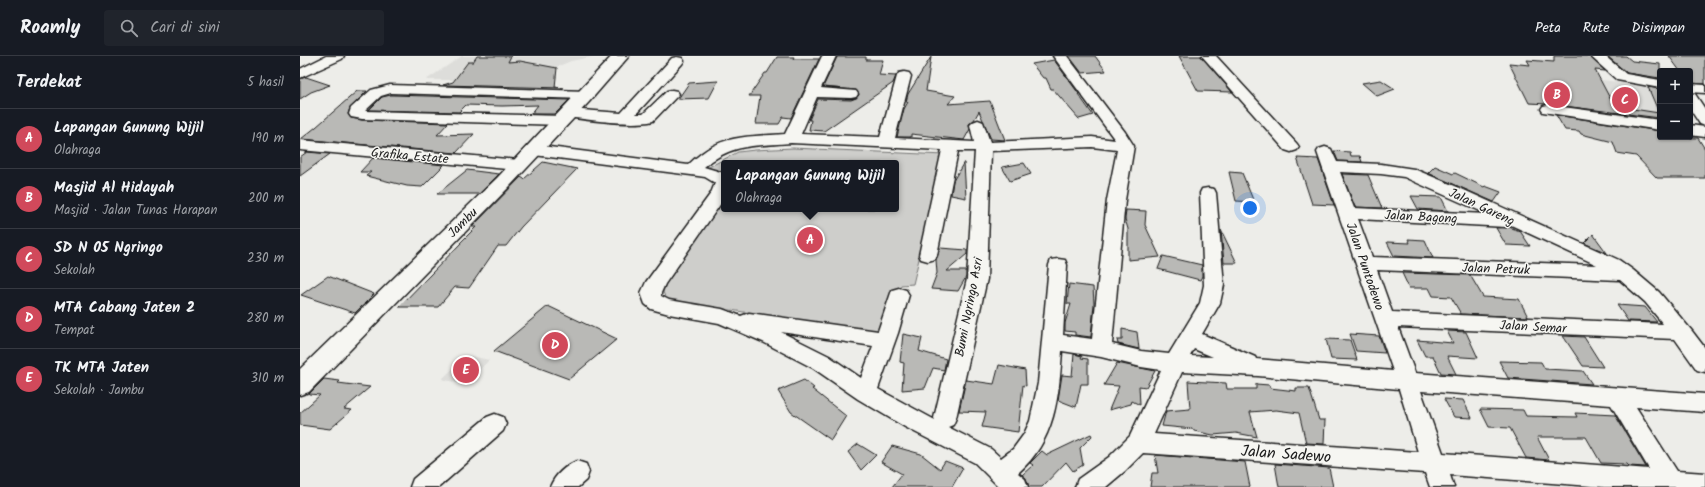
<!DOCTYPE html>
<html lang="id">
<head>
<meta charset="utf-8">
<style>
  :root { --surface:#171b24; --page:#20242c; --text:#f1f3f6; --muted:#9ea1a6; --line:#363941; --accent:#d1495b }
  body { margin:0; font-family:Kalam,sans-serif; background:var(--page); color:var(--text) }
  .controls { position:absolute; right:12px; top:12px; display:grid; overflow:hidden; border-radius:4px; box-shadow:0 1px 3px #0004 }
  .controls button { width:36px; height:36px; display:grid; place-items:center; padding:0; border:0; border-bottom:1px solid var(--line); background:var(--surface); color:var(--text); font:20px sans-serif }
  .you { position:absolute; left:950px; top:152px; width:14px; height:14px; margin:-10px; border:3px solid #fff; border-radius:50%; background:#1a73e8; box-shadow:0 0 0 6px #1a73e833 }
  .badge { display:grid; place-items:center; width:26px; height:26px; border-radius:50%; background:var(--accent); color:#fff; font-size:13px; font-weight:700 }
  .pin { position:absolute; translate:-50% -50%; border:2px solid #fff; box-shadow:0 1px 4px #0006 }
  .popup { position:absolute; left:421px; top:104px; width:178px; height:52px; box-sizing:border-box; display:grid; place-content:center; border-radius:4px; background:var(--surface); filter:drop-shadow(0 1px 3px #0005); font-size:13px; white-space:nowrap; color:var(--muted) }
  .popup b { font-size:15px; color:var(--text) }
  .popup::after { content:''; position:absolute; left:50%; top:100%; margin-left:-8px; border:8px solid transparent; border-top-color:var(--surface) }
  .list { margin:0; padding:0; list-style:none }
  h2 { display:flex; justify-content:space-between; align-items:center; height:52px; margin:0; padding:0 16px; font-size:17px }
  h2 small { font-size:13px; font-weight:400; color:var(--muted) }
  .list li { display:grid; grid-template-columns:26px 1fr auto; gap:12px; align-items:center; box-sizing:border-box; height:60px; padding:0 16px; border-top:1px solid var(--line) }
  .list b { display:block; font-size:15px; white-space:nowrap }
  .list p { margin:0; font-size:13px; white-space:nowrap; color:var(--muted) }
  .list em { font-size:13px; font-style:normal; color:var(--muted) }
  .icon { flex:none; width:22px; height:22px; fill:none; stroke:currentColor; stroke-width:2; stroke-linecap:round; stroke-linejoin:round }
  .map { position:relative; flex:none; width:1405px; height:431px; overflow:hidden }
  header { display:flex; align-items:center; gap:24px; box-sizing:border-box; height:56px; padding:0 20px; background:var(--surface); border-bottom:1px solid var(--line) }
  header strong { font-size:19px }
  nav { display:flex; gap:22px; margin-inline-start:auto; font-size:14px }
  .search { width:280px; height:36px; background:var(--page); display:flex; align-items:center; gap:10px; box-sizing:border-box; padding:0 14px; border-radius:4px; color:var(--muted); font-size:15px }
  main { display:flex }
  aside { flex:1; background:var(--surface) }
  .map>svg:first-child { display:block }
</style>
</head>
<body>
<header>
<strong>Roamly</strong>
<div class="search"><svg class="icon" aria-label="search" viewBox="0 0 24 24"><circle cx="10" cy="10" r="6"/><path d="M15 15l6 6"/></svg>Cari di sini</div>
<nav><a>Peta</a><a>Rute</a><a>Disimpan</a></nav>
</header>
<main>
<aside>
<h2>Terdekat<small>5 hasil</small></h2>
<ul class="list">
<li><span class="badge">A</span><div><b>Lapangan Gunung Wijil</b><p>Olahraga</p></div><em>190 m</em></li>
<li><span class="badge">B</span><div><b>Masjid Al Hidayah</b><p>Masjid · Jalan Tunas Harapan</p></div><em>200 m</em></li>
<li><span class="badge">C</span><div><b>SD N 05 Ngringo</b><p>Sekolah</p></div><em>230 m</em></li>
<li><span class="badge">D</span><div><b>MTA Cabang Jaten 2</b><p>Tempat</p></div><em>280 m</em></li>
<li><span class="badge">E</span><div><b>TK MTA Jaten</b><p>Sekolah · Jambu</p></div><em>310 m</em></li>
</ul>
</aside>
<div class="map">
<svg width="1405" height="431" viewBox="0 0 1405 431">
  <rect width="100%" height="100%" fill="#edede9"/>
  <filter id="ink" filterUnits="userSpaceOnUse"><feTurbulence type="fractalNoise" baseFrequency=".025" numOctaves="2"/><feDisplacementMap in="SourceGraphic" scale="8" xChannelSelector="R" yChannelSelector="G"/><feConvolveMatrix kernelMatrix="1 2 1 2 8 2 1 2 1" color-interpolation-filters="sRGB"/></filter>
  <g filter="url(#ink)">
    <path fill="#ddddda" d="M162 0H296L271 5 224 24H126Z
      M1277 21 1360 31V67L1297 58Z
      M167 299 189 304 165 329 142 323Z"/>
    <path fill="#cececb" stroke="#757574" d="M493 92 644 99 613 228 601 229 586 277 376 246 366 243 363 236 366 228 424 142V153H596V107H424V121L415 114 405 113 438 96 455 94Z"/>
    <path fill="#b9b9b6" stroke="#1c1c1c" d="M177 0H211L208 6 220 5 257 12 255 31 264 32 143 29 153 26 168 6H173Z
      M769 0H795L806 15 782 17Z
      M879 0H901L932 36 898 35Z
      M1254 0H1289L1305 15 1295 14 1314 50 1359 57 1348 31 1360 33V62L1248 48 1229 47 1209 7 1230 9 1227 4 1254 6Z
      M1307 0H1326L1332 5 1360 8V22L1327 17Z
      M1369 0H1405V28L1390 27V15H1380Z
      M477 1H494L493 3H519L491 62 483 61 479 68H456L460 40H449L465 17H467Z
      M537 1H566V4H583L579 19 596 20 593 27 524 75 509 74 511 64H509L518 43 551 44 556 42 559 39 556 34 523 31Z
      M631 1 626 35 655 40 648 48 690 45 705 84 691 83 679 55 674 64 669 68 670 73 664 84 611 78V81H597L604 53 608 46H606L608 38Z
      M754 4 779 38H778L793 59 779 63 753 33H751L746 22H743L732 8Z
      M6 21 30 29 11 36 0 43V23Z
      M1081 24 1095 33 1077 40 1062 27Z
      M418 25 409 42 378 43 389 27Z
      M57 35H67L50 52 48 58 51 62 62 64 148 67 137 79 174 78 156 97 1 83 16 71Z
      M91 39 269 44 255 58H231L238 49 202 50 166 49 159 56 69 54 82 41Z
      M1256 59 1360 75V81L1398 82 1405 93V122H1357L1336 100 1317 97 1313 86 1281 78 1279 75 1265 74Z
      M1034 95 1050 96 1051 100H1060L1062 106 1038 105Z
      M7 96 30 98 0 120V101Z
      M73 102 144 109 122 131 107 130 66 120 71 116H60Z
      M997 102 1018 103 1034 149 1012 148Z
      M243 106 277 113 221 171 206 190H198L169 232 155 231 138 251H99L161 187H160L176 171H172L221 121 224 123Z
      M664 106 666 142 651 139 653 125Z
      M724 107 731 118 710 125 702 111Z
      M1135 110 1153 118 1155 117 1184 131 1185 130 1201 136 1194 146 1128 117Z
      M167 114 199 118 179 138H137Z
      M929 116 942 117 954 146 936 145Z
      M1042 118 1068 119 1082 152 1055 151Z
      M1111 140 1141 141 1148 155 1118 153Z
      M826 154 846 155 845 169 860 201 828 204V173L825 163Z
      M1209 171 1220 175 1230 190 1206 189 1196 172Z
      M921 174 937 207H924Z
      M1293 178 1307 197 1284 187Z
      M1108 183 1125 184 1133 202 1094 200 1087 186 1110 187Z
      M640 192 667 194V198L647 215H666V221L658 235 631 233 637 217 636 204Z
      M863 200 902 209V220L900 224 858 213Z
      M1102 217 1170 219 1183 241 1219 243 1228 261 1161 258 1151 241 1133 240 1129 232H1109Z
      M28 220 74 238 55 257 1 239Z
      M769 228 793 231 794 248 791 281 775 279V276L765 275V267L771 248H767Z
      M1317 249 1345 251 1357 266 1328 265Z
      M248 250 317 283 269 323 194 295Z
      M822 273 837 276 839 293 818 288 817 284H822Z
      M1147 275 1166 276 1178 302 1147 300 1156 318 1141 317 1133 300H1125L1117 284 1153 287Z
      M603 278 622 282 619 295 646 303 644 314 633 312 625 332 602 334 604 307 600 306Z
      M1050 278 1079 280 1085 297 1056 295Z
      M1263 280 1284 281 1303 311 1283 310Z
      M1026 283 1050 284 1057 304 1031 303Z
      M774 298 782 300 781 302 788 303V328H781L776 351 758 344 762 319 772 320Z
      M1199 305 1241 306 1245 313 1283 315 1292 328 1208 322Z
      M817 307 855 315 846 331 839 330 840 349 832 345 831 348 809 354 819 330 804 329Z
      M699 309 725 314 726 330 723 329 718 376 682 371 686 356 659 355 666 324 694 328Z
      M24 323 40 325 38 327 70 331 44 353 52 354 30 373 0 369V357L20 339 9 338Z
      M504 324 514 332 512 333 546 360 531 384 491 356 478 335Z
      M888 325 926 327 927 333H956V328L969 329 970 332 996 335V332H1009L1019 364H1025L1024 388 1006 387 999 357 976 354 950 356 957 381 936 377 913 379 894 375 893 373 862 370 866 355 890 353Z
      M1144 343 1163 344 1172 362 1154 361Z
      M1180 353 1223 354 1226 360 1277 361 1275 357 1315 359 1346 411 1329 410 1327 408 1301 407 1286 381H1237L1249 404 1226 402 1210 372 1189 371Z
      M791 378 792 380 780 392 783 409 773 415 766 406 742 431H729L726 422 722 419 733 409 730 407 742 395 747 399Z
      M558 388 576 399 561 414 548 396Z
      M592 390 621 398 640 413 645 405 663 412 652 431H592L602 418 581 406Z
      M855 399 945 406 950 431H850L852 417H858Z
      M975 408 1029 412 1033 431H979Z"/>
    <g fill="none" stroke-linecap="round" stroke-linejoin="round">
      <defs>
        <path id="minor" d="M26 0H44L42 3 0 22V13Z
          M522 0H536L521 32 556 35 558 38 556 41 551 42 517 41 501 78 580 81 597 20 599 17 604 16 609 17 611 20 595 82 674 86 670 69 673 66 678 64 683 66 690 86 792 81 815 84 753 0H767L825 76 834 90 825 144 812 288 841 295 869 298 900 247 904 229 900 137 902 133 908 132 914 133 916 137 924 229 920 247 902 278 955 301 956 303 1093 315 1017 96 1019 93 1025 91 1031 93 1037 106 1081 108 1114 113 1155 130 1319 204 1333 214 1359 236 1392 275 1405 292V316L1397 314 1375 283 1098 271 1115 317 1405 338V356L1336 351 1377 415 1405 417V431H1304L1150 419 1154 431H1130L1125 417 843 397 825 415 806 431H775L778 423 809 401 830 380 861 314 841 311 801 301 762 295C759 341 755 385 718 417L725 423 728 431H699L675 407 605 371 558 343 513 312 463 286 419 267 369 258 351 253 345 248 341 237 346 226 411 137 415 127 405 121 391 119 234 99 228 97 226 94 228 91 234 89 388 109C396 101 405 94 415 89 436 79 463 80 485 78ZM491 87 642 94 619 199 621 203 628 205 635 203 637 199 658 95H675L667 223 634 362 635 364 578 333 598 277 609 239 606 234 599 232 592 234 578 275 449 257 441 260 422 253 369 244 361 240V237L365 228 424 143V117L404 111C433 87 456 90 491 87ZM792 91 817 94 807 144 792 283 763 279 767 209 765 204 758 203 751 204 749 209 738 327 730 365 724 378 713 393 701 402 691 393 648 371 653 369 656 362 687 223 691 95ZM1040 116 1081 118 1104 121 1187 158 1054 152ZM1058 163 1206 171 1211 169 1297 209 1072 201ZM1077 214 1320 224 1345 246 1363 268 1092 256ZM481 276 573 290 561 322 529 300ZM894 293 913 301 890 300ZM882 316 958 320 1099 333 1118 396 854 378ZM1121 335 1311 349 1349 413 1143 397Z
          M902 0H916L997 88 999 91 997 94 991 96 985 94Z
          M1290 0H1305L1326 18 1360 24V32L1317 24Z
          M377 1 382 2 384 5 382 8 336 58H343L367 35 372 34 377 35 379 38 353 65C334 70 288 64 268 61L270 64 267 67 262 69 62 63 51 61 49 58 51 52 71 34 90 29 287 35 292 36 294 39 292 42 287 43 91 37 81 40 65 55 264 60 262 57 264 54 269 53 321 57 372 2Z
          M1390 28 1405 29V37L1390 36Z
          M1390 37 1395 38 1405 53V70L1400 68 1390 53Z
          M1248 49 1360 64V74L1243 56 1241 53 1243 50Z
          M1390 69 1405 71V81L1390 79Z
          M0 84 219 104 225 106 227 109 225 112 219 114 0 94Z
          M195 358 203 361 206 368 203 375 139 431H110L113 423 187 361Z
          M277 405 286 408 289 416 286 424 278 431H250C255 419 265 410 277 405Z"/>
        <path id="tertiary" d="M312 0H329L289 46 210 130 9 336 0 339V313L197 122Z"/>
      </defs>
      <use href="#minor" stroke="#1c1c1c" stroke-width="3"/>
      <use href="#tertiary" stroke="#1c1c1c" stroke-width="3"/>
      <use href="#minor" fill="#f6f6f2" fill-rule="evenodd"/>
      <use href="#tertiary" fill="#f6f6f2" fill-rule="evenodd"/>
    </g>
  </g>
  <g text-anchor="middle" stroke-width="3" stroke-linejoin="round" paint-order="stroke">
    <g font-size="13" fill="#1c1c1c" stroke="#f6f6f2">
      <text transform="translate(110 99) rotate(5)" y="5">Grafika Estate</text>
      <text transform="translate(1182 150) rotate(25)" y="5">Jalan Gareng</text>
      <text transform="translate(1121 160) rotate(3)" y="5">Jalan Bagong</text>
      <text transform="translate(162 166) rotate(-45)" y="5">Jambu</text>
      <text transform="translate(1066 210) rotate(71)" y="5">Jalan Puntodewo</text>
      <text transform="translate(1196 212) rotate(2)" y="5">Jalan Petruk</text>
      <text transform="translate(668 251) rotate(-79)" y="5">Bumi Ngringo Asri</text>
      <text transform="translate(1233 270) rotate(3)" y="5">Jalan Semar</text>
    </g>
    <g font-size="16" fill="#1c1c1c" stroke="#f6f6f2">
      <text transform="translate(986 397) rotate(4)" y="6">Jalan Sadewo</text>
    </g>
  </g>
</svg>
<div class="controls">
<button>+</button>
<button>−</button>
</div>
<div class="you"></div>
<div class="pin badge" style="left:510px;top:184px">A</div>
<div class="popup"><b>Lapangan Gunung Wijil</b>Olahraga</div>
<div class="pin badge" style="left:1257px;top:39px">B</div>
<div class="pin badge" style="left:1325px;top:44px">C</div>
<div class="pin badge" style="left:255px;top:289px">D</div>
<div class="pin badge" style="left:166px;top:314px">E</div>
</div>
</main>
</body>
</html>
